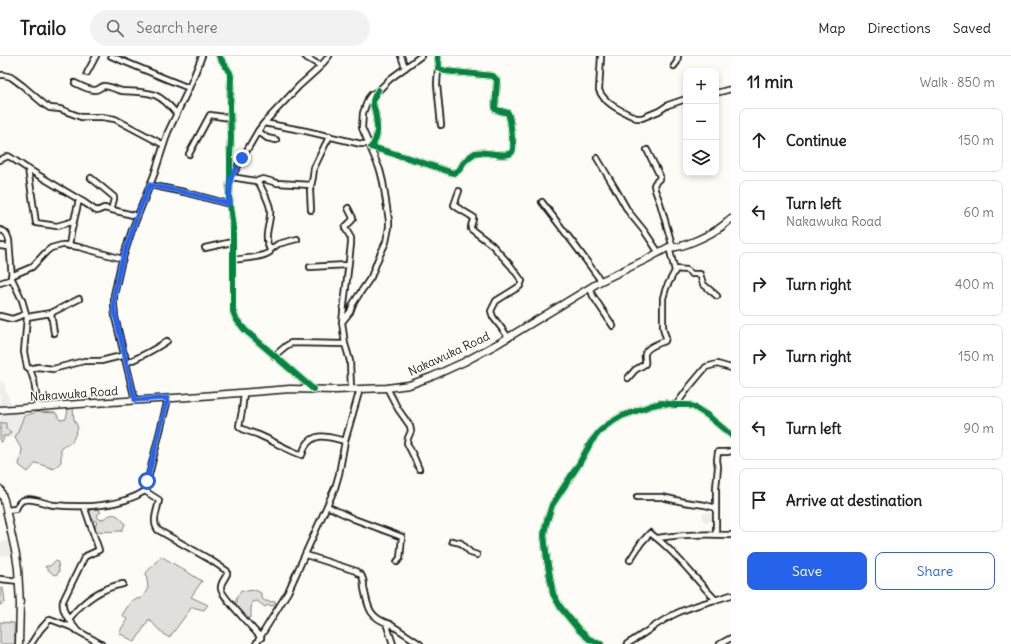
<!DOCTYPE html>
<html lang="en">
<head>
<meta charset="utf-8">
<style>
  :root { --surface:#fff; --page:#f2f2f2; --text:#202124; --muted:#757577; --line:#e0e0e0; --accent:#2563eb }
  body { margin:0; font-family:Delius,sans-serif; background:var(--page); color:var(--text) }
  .controls { position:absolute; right:12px; top:12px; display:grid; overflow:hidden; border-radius:8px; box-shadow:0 2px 6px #0003 }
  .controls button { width:36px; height:36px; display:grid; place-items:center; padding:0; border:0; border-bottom:1px solid var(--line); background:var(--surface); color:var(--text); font:20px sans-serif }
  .stop { position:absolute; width:12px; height:12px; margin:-9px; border:3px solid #2563eb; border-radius:50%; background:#fff }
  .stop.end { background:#2563eb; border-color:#fff; box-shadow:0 1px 4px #0008 }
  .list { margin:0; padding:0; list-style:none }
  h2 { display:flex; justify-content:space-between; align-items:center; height:52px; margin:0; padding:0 16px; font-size:17px }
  h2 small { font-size:13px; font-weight:400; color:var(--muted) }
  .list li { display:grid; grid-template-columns:26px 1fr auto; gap:12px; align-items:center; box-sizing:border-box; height:64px; margin:0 8px 8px; padding:0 8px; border:1px solid var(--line); border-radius:8px }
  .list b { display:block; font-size:15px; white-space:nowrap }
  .list p { margin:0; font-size:13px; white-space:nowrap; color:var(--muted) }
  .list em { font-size:13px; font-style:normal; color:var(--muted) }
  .actions { display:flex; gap:8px; padding:12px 16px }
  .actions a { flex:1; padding:9px 0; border:1px solid var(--accent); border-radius:8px; text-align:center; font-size:14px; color:var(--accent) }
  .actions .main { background:var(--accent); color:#fff }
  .icon { flex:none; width:22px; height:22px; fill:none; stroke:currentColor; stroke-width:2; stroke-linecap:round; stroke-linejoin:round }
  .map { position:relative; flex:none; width:731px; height:588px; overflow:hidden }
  header { display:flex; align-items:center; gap:24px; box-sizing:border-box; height:56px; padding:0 20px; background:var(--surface); border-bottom:1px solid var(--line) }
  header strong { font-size:19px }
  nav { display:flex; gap:22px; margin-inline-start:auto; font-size:14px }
  .search { width:280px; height:36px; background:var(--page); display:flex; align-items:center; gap:10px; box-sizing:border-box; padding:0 14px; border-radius:22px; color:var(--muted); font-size:15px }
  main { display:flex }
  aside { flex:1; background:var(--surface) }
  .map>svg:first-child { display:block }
</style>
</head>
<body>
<header>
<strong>Trailo</strong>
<div class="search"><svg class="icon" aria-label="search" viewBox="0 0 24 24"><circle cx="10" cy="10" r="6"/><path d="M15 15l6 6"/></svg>Search here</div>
<nav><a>Map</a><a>Directions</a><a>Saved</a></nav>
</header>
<main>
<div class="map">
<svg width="731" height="588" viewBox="0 0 731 588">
  <rect width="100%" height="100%" fill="#fdfcf7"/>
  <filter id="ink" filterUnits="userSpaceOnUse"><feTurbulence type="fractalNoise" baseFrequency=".025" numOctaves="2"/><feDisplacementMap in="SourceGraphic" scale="8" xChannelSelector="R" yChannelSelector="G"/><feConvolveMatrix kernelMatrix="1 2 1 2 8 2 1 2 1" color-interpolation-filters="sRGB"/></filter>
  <g filter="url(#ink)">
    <path fill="#eeede9" d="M3 326 12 351 0 352V327Z
      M16 356H25L16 381 0 384V357Z
      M711 456 712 465 704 466 702 457Z
      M11 483 15 498 0 500V487Z"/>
    <path fill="#e0dfdb" stroke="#7e7e7c" d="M73 352 74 363 78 372 72 386 61 391V406L54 413 36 407 28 416 19 409 22 394 15 382 24 360 37 356 56 357 60 364 66 363 68 353Z
      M1 366 3 367H6V372L11 376 8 380H3V385L0 386V373L1 371 0 367Z
      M96 452 101 456 96 460 101 464C107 461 112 456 118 460 121 463 123 464 125 468L122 475C115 475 100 477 94 474L97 466 90 462 88 455Z
      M161 500 202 525 191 541 208 549 204 554 192 551 169 582 159 574 149 563 135 586 119 577 127 563 122 559 132 544 142 542 148 532 146 517Z
      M55 505 58 506 59 516 56 519 53 518 45 511 46 510H50Z
      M0 532H3L4 538 5 547 0 549Z
      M241 534 247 535 255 534 261 537V542L265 545 276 546 275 549 272 550 268 549 265 551 257 545 252 546 251 553V562H246L236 550V543Z
      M0 566 14 567 15 588H0Z"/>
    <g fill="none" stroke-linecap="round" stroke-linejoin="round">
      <defs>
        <path id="minor" d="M111 0 164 22 189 32
          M219 0 230 17 231 21 230 51 231 82 230 99V124L229 141 233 172V255L236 263 245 274 313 333
          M305 0 307 2 321 10
          M401 0 405 11V12
          M601 0 599 34C604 47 620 54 632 60L636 62H642L659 55 668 49 686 43
          M674 10 677 6 678 0
          M438 12 437 28 441 69
          M87 17 96 0
          M0 19H4L11 21 23 30 45 49 50 52 60 53 81 61H102L115 63 164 89
          M75 27C81 30 88 34 95 34 99 34 100 31 104 30 110 30 116 34 122 35 150 37 157 34 176 57
          M378 34C376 38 373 42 373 46 373 49 374 52 375 55 377 68 380 81 371 91L415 104 453 117C462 115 460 110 465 105 468 102 472 99 475 97 483 94 507 103 512 96 514 92 513 85 512 81 511 73 511 65 508 57L497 54 495 53 497 24 493 20 445 15 438 12 439 8 437 0
          M716 37 731 33
          M264 67 299 30 319 12 329 0
          M258 75 267 82 276 84
          M647 94 660 120 659 123 655 127 654 129 655 134 660 147 673 192
          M189 98 210 59 230 62
          M597 102 615 132 628 155 645 176 659 197
          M0 104 8 100 10 101 28 113 85 147 95 154 97 155 104 152 137 160
          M28 113 36 167 57 170 74 165
          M231 121 256 125C260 127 261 131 263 135 265 138 270 150 270 153 272 167 262 178 270 194
          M91 122 114 141V143L111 154
          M231 122 258 75 264 67 306 75 361 88H368L369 86
          M257 125 263 123 277 127 311 129
          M150 129 184 136 229 148
          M459 135 454 149 458 152 473 161C474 165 470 169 471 173L492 189 511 210 522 225 520 230 496 245 491 255 493 261 509 282
          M542 146 577 192 601 225
          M348 152 353 162C352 167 347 167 345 172L351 182V188L342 266 345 288 350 305 351 333
          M311 154 310 134 313 121 314 112 325 89 330 80
          M0 174C6 175 7 178 9 184L12 223 22 244 27 261 24 296 27 311 30 313 34 325 38 352
          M0 190 9 191
          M69 190 71 177 79 144
          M205 192 232 186
          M233 204C244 202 262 202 270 196V194L278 188 297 183
          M310 211 327 210 348 209
          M675 213 687 214 692 218H700L703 228 717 240
          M11 220 32 211 46 196 51 192 62 189H67L79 191 123 203
          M0 227 12 223
          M590 232 593 240 613 270
          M51 257 54 277
          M0 260 12 263 26 258
          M27 261 51 257 79 243
          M342 266 350 256 353 248 358 240 371 221 378 203 386 186 389 171V165L383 126 380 114 362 72 363 57 368 43 371 39 379 34 390 23 421 0
          M274 300 286 290 291 287 345 288
          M126 307C140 301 154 294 167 285
          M30 313 38 311 53 313 84 305H101L125 299
          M628 322 635 314 645 308C646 305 644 301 645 298 646 292 659 287 665 285L666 281 664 276 663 270V242L666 232 675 215 669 191
          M387 332 398 353 410 370 411 375 408 382 407 387 414 401 419 413
          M244 337 242 355 239 370C243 375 252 376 259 379 273 385 287 394 302 399 303 397 304 393 305 391 315 374 331 382 345 385
          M135 344 115 261 114 249V239L121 208 132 174 154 119 168 76 189 32 202 0
          M676 349 690 330 706 311 717 308 731 312
          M145 435 159 444C158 453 151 466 158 474L209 503 227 515V518C225 523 220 527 221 533 222 541 254 573 261 582
          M637 441H662L684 446 705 449 716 452
          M327 450 354 463 402 481 400 502 397 506
          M6 454 16 453C18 449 19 445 24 444 34 441 44 448 54 449 82 452 121 451 145 435L168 343
          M716 478V432L718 411 717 404 718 396H727L731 395
          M658 482C681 478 707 478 731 479
          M452 485 461 487 471 497 477 499
          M306 499 356 515C357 517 359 518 361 519 364 523 364 528 364 532 368 551 369 562 390 568L420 588
          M630 504 641 487 650 477C675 495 694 522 716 544
          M0 523 19 525
          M69 563C83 545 100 532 123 528
          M386 567 393 588
          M76 573C70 566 61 555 63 545L84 502 86 500 99 494 84 450
          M31 588 40 574 50 563 71 571 101 588
          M256 588 288 536 335 432 339 418 345 385 360 333
          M601 588 589 583 579 574 561 552 553 538 547 504 544 479 546 468 552 449 579 408 591 386 599 376 607 369 622 360 653 349 662 347 676 349H689L694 351 707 359 731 379
          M627 588C643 579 658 566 675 558 692 549 713 545 731 539
          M720 588 731 582"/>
        <path id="major" d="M0 354 79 348 189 341 290 333 335 334 387 332 409 329 431 321 464 306 499 287 601 225 645 204 669 191C679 194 709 179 718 173 723 170 727 166 731 163
          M0 433 4 444 16 499 18 513 20 548 19 588"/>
      </defs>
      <use href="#minor" stroke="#1c1c1c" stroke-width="8"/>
      <use href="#major" stroke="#1c1c1c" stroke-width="9"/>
      <use href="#minor" stroke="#fdfcf7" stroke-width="4.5"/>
      <use href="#major" stroke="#fdfcf7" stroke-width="6"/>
      <defs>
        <path id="cycleway" d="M219 0 230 17 231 21 230 51 231 82 230 99V124L229 141 233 172V255L236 263 245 274 313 333
          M378 34C376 38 373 42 373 46 373 49 374 52 375 55 377 68 380 81 371 91L415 104 453 117C462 115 460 110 465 105 468 102 472 99 475 97 483 94 507 103 512 96 514 92 513 85 512 81 511 73 511 65 508 57L497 54 495 53 497 24 493 20 445 15 438 12 439 8 437 0
          M601 588 589 583 579 574 561 552 553 538 547 504 544 479 546 468 552 449 579 408 591 386 599 376 607 369 622 360 653 349 662 347 676 349H689L694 351 707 359 731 379"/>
      </defs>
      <use href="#cycleway" stroke="#fdfcf7" stroke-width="8"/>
      <use href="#cycleway" stroke="#00873e" stroke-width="6"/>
    </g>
  </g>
  <g fill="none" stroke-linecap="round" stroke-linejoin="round" filter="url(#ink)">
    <path stroke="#2563eb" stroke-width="5" d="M147 425 168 342 135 344 114 254V239L121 208 137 160 150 129 184 136 229 148V141L230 124 242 102"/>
  </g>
  <g text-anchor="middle" stroke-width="3" stroke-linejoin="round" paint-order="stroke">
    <g font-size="12" fill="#1c1c1c" stroke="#fdfcf7">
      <text transform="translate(449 298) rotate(-25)" y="4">Nakawuka Road</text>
      <text transform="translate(74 338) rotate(-4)" y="4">Nakawuka Road</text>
    </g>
  </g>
</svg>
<div class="controls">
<button>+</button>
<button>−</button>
<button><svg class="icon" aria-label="layers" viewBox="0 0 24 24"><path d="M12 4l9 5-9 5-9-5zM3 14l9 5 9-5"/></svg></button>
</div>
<div class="stop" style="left:147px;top:425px"></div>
<div class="stop end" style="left:242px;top:102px"></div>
</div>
<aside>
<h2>11 min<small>Walk · 850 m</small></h2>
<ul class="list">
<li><svg class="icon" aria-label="ahead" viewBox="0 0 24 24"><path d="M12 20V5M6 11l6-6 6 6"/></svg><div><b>Continue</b></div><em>150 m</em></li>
<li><svg class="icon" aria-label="left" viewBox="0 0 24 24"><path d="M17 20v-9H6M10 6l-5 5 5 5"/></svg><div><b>Turn left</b><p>Nakawuka Road</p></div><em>60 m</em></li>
<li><svg class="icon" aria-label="right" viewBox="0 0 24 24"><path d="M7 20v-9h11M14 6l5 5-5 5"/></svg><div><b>Turn right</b></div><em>400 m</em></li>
<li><svg class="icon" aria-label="right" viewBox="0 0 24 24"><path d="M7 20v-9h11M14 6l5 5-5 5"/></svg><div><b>Turn right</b></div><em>150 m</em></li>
<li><svg class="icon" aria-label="left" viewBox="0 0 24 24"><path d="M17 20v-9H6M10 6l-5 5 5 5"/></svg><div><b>Turn left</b></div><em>90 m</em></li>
<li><svg class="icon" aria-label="arrive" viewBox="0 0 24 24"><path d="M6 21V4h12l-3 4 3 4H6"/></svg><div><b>Arrive at destination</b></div></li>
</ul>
<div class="actions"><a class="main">Save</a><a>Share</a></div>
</aside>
</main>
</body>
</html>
